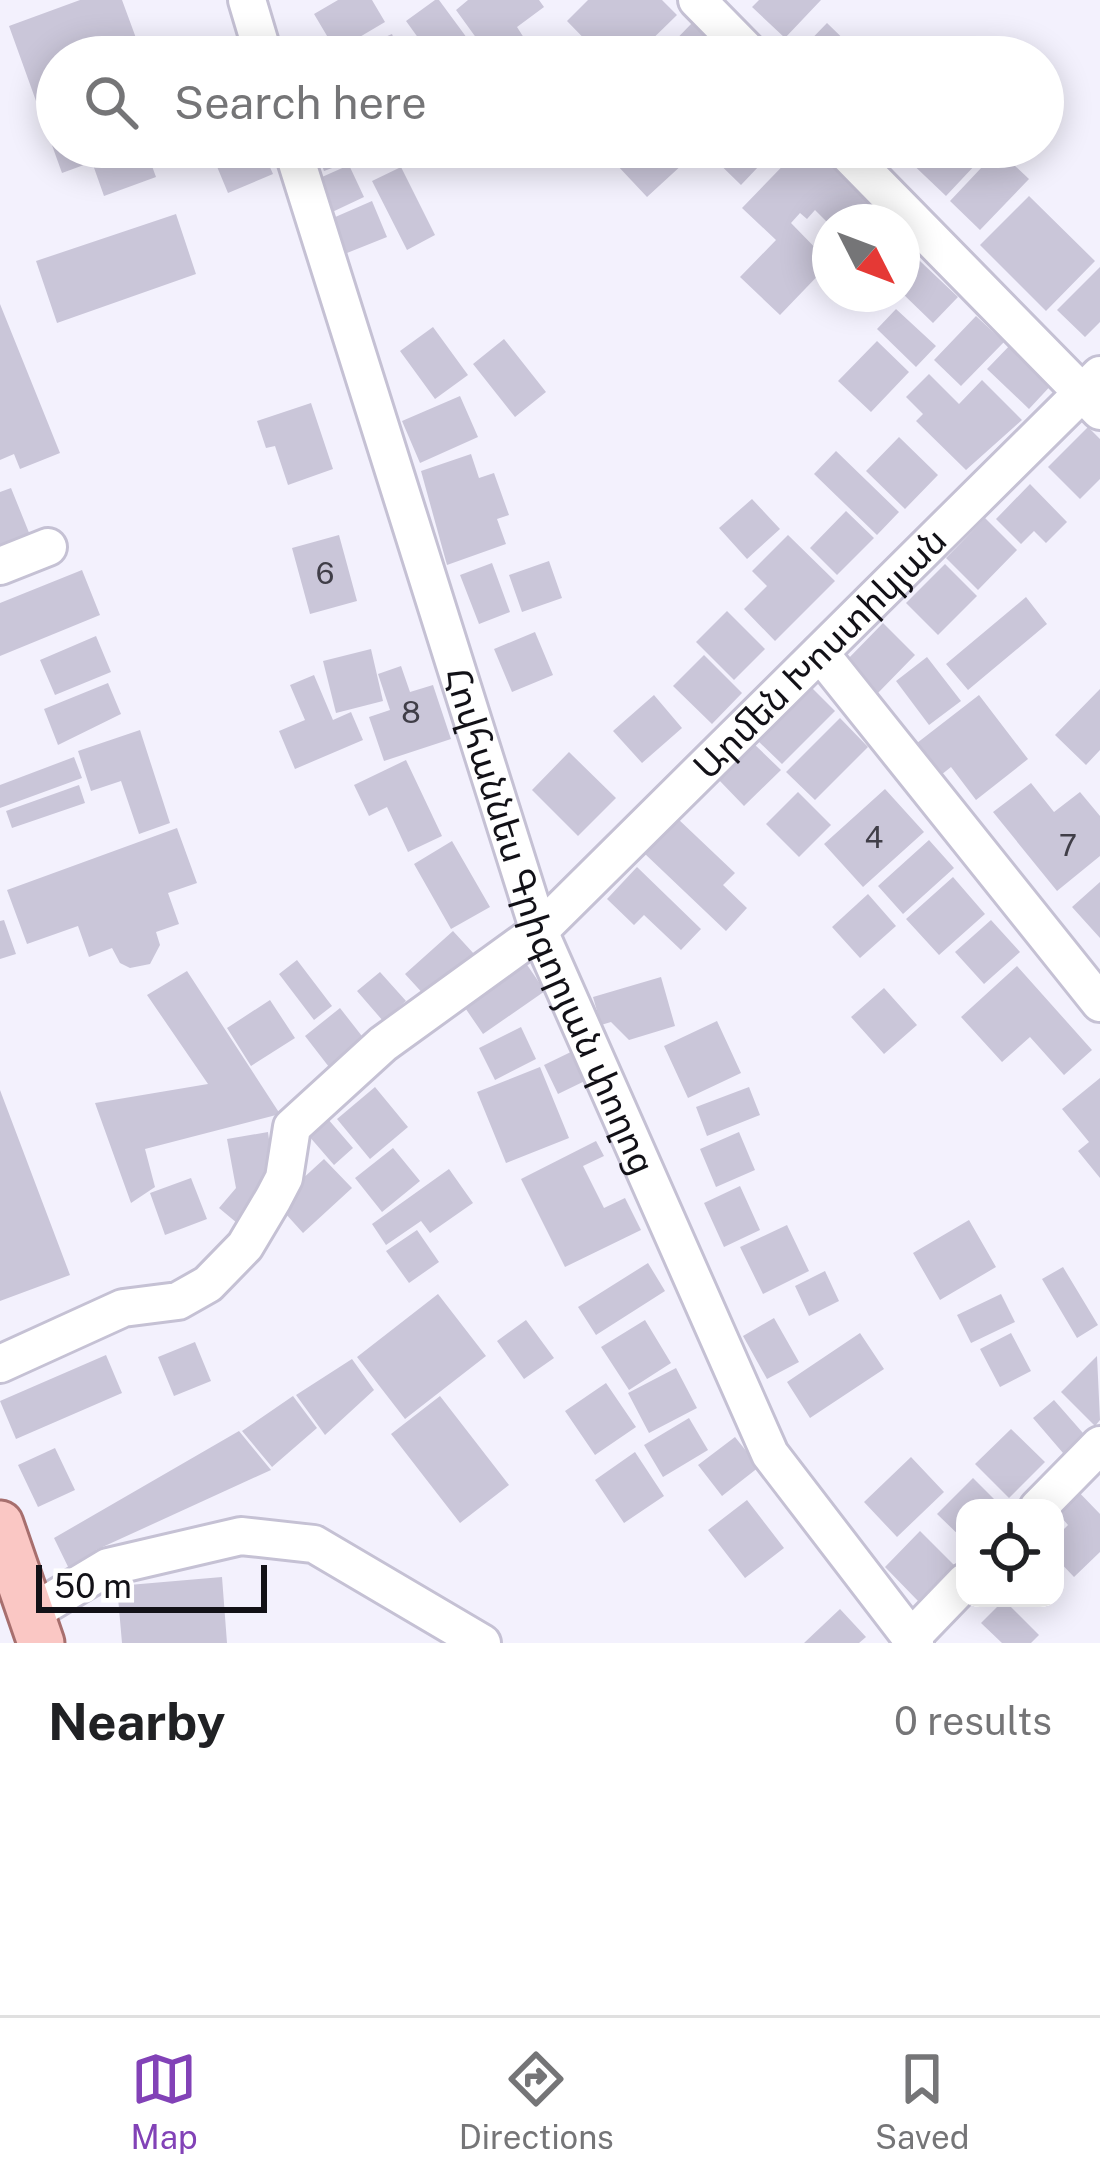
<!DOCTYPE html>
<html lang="en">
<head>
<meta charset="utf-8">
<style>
  :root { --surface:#fff; --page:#f2f2f2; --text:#202124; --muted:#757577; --line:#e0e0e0; --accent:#8242b7 }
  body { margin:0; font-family:"Public Sans","Noto Sans Armenian",sans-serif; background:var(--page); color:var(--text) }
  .controls { position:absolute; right:36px; bottom:36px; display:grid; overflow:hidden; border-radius:24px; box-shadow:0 6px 30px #0003 }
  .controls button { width:108px; height:108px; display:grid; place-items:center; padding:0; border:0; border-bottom:3px solid var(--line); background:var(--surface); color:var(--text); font:60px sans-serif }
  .compass { position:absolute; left:812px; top:204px; width:108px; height:108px; border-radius:50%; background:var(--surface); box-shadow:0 6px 30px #0003; rotate:132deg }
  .scale { position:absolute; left:36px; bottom:30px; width:231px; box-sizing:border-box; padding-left:12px; border:6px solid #121117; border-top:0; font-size:33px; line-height:42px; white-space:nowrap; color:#121117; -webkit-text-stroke:9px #fff; paint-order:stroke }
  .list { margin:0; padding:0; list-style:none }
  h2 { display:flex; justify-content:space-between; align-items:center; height:156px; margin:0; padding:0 48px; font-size:51px }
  h2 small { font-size:39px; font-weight:400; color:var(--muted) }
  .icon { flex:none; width:66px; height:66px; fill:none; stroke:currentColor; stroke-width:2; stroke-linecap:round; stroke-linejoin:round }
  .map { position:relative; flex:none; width:1100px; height:1643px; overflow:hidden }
  .search { position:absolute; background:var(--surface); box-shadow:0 6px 30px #0003; left:36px; right:36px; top:36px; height:132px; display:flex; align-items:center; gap:30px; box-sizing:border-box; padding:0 42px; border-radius:66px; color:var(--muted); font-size:45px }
  .sheet { height:372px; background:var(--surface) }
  nav { display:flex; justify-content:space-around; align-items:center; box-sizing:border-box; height:168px; border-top:3px solid var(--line); background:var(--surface); font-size:33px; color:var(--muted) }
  nav a { display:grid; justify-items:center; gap:6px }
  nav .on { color:var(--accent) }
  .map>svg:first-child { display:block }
</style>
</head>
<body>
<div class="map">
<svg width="1100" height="1643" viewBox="0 0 1100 1643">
  <rect width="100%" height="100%" fill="#f3f1fd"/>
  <path fill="#cac6d9" d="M80 0H122L143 57H57V147H145L156 177 104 196 92 162 62 173 9 26Z
    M338 0H372L385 22 336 51 314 14Z
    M435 0H439L481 57H432L406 21Z
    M468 0H539L544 7 517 27 526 41 504 57H490L456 10Z
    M588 0H662L677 15 634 57H602L567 21Z
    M759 0H821L785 38 752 7Z
    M693 22 729 57H659Z
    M827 23 862 57H794Z
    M392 34 401 57H352L350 52Z
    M236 147H261L273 174 228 193 213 157Z
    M315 147H371L373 153 324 171Z
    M635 147H691L696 152 647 197 616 164Z
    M702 147H777L741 185Z
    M801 147H812L884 217 879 222H827L815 210 807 219 800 213 791 223 830 263 780 315 740 277 776 240 742 208Z
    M912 147H992L946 196 904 156Z
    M998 150 1029 179 980 230 950 201Z
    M349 165 364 197 328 214 313 181Z
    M401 167 435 235 407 250 372 181Z
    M1029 196 1095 261 1046 311 980 245Z
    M372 201 387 237 347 253 333 218Z
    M176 214 196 274 57 323 36 261Z
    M902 244 958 297 933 323 902 293Z
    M1100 267V322L1085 337 1057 310Z
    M0 304 60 453 20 469 14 454 0 460Z
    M896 309 936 346 916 367 877 329Z
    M976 316 1004 342 961 386 934 360Z
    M433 327 468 375 435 399 400 351Z
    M504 339 546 392 515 417 473 364Z
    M877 341 909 372 871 412 838 381Z
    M1014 341 1056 380 1029 409 987 369Z
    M929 374 959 404 982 380 1022 420 966 470 916 421 923 414 906 397Z
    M460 396 478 437 420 463 402 421Z
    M311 403 333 469 288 485 275 446 266 448 257 421Z
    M1088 427 1100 439V479L1080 499 1048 467Z
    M899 437 938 475 905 509 866 471Z
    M836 451 899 512 877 535 814 474Z
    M471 454 479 478 494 473 509 515 497 519 506 544 447 565 421 471Z
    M1030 484 1067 522 1046 543 1034 531 1021 544 996 519Z
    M11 488 32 540 0 553V492Z
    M752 499 780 529 747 559 719 528Z
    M846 511 874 538 837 575 810 548Z
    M985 518 1017 550 978 590 946 558Z
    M339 535 357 601 310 614 292 548Z
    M788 535 835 581 775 641 744 609 767 586 752 571Z
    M549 561 562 598 522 612 509 575Z
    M492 563 510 612 479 624 460 575Z
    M945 564 977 596 938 635 906 603Z
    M82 570 100 615 0 656V603Z
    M1026 597 1047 624 968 690 946 664Z
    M727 611 765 649 734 680 696 642Z
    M883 623 915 655 876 695 844 663Z
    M535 632 553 675 512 692 494 649Z
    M96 636 111 672 55 695 40 660Z
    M371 649 383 701 336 713 323 661Z
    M704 655 742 693 712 724 673 686Z
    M927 657 961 701 929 725 896 681Z
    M401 666 410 692 433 685 451 739 384 761 369 717 390 710 378 674Z
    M314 675 333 720 351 712 363 740 295 769 279 731 305 720 290 685Z
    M108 683 121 714 58 745 44 709Z
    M810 686 835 711 782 764 757 740Z
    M1100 689V750L1086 765 1055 735Z
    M654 695 682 728 642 763 613 731Z
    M979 695 1028 759 976 800 951 767 941 775 917 743Z
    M840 718 868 747 815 800 786 772Z
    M140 730 170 823 139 834 121 781 91 791 78 751Z
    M753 743 781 770 744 806 718 779Z
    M569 752 616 798 578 836 532 790Z
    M74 757 82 778 0 808V785Z
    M406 760 442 836 408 852 387 807 369 816 354 785Z
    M1031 783 1054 812 1080 792 1100 816V856L1057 891 993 812Z
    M79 785 85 803 12 828 6 811Z
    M885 789 924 832 863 887 824 844Z
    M798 792 831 825 799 857 766 824Z
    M677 818 735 873 723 885 747 908 726 931 644 853Z
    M177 828 197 883 168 893 179 924 156 932 160 945 150 964 130 968 120 963 112 948 89 957 78 926 27 944 7 890Z
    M929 840 954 868 903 914 878 886Z
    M452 841 490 907 451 929 414 864Z
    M637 867 701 929 681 950 644 915 634 925 607 899Z
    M953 877 985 914 939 955 906 919Z
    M1100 882V938L1072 907Z
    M868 894 896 926 860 958 832 927Z
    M4 920 16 954 0 959V921Z
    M991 920 1020 952 984 984 955 952Z
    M453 931 475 955 427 998 405 974Z
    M521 956 545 991 483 1034 459 999Z
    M297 960 332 1006 314 1020 279 974Z
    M1017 966 1092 1050 1064 1075 1030 1037 1002 1062 961 1017Z
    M187 971 280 1114 145 1149 155 1187 131 1203 95 1103 208 1084 147 995Z
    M380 972 406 1001 383 1021 357 991Z
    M661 977 675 1026 629 1040 611 1022 601 1025 593 997Z
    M884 988 917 1025 884 1054 851 1017Z
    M270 1000 295 1038 251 1066 227 1028Z
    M340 1008 365 1040 329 1067 305 1036Z
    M717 1021 741 1073 688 1098 664 1046Z
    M521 1027 536 1059 495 1080 479 1048Z
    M577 1049 591 1078 558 1094 544 1065Z
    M540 1067 569 1138 506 1163 477 1092Z
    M1100 1078V1178L1078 1151 1089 1142 1062 1109Z
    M375 1087 408 1127 370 1159 337 1119Z
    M749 1087 760 1115 707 1136 696 1107Z
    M0 1090 70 1275 0 1301Z
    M321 1111 353 1148 334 1165 302 1128Z
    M268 1132 275 1182 237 1223 219 1208 236 1188 227 1139Z
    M739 1132 755 1170 716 1187 700 1149Z
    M596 1141 604 1156 583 1166 604 1208 625 1198 641 1230 565 1267 521 1179Z
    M393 1148 420 1181 382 1212 355 1178Z
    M324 1159 352 1188 303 1233 276 1203Z
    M449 1169 473 1203 430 1233 421 1221 386 1245 372 1224Z
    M191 1178 207 1219 165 1235 150 1193Z
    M740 1186 760 1230 724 1247 704 1203Z
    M969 1220 996 1267 940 1300 913 1253Z
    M787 1225 809 1271 763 1294 740 1247Z
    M417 1230 439 1262 409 1283 386 1251Z
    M648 1263 665 1291 596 1335 578 1307Z
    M1063 1267 1098 1325 1077 1338 1042 1279Z
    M825 1271 839 1301 809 1316 795 1286Z
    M438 1294 486 1356 405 1419 357 1357Z
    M1001 1294 1015 1322 971 1343 957 1315Z
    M774 1318 799 1362 767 1379 743 1336Z
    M526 1320 554 1358 524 1379 497 1341Z
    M645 1320 671 1363 629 1390 601 1347Z
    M860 1333 884 1369 810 1418 787 1382Z
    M1011 1333 1031 1371 1000 1387 980 1349Z
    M195 1342 211 1381 174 1396 158 1357Z
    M106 1355 122 1393 16 1439 0 1401Z
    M1097 1356 1100 1420 1095 1426 1061 1392Z
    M352 1359 374 1390 325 1435 296 1395Z
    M676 1368 697 1408 649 1433 628 1393Z
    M606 1383 636 1427 595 1455 565 1411Z
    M293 1396 317 1428 272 1467 242 1431Z
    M440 1396 509 1485 460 1523 391 1434Z
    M1054 1400 1090 1441 1069 1460 1033 1418Z
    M689 1418 708 1450 663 1477 644 1445Z
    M1011 1429 1045 1462 1009 1498 975 1464Z
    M239 1431 271 1470 96 1550 103 1566 74 1579 54 1538Z
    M735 1437 759 1467 722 1496 698 1465Z
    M55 1448 75 1490 38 1507 18 1465Z
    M635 1452 664 1496 624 1523 595 1480Z
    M911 1457 944 1492 897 1537 864 1502Z
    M973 1478 1003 1508H965V1541L937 1514Z
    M1072 1485 1100 1514V1552L1074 1577 1055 1557V1538L1068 1525 1055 1510Z
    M747 1500 784 1548 745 1578 708 1530Z
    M920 1531 954 1565 918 1601 885 1567Z
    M222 1577 227 1643H122L117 1586Z
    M1004 1600 1039 1635 1031 1643H1002L981 1623Z
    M840 1609 866 1637 859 1643H804Z"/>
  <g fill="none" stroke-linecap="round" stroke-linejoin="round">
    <defs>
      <g id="minor">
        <path d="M247 0 264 57"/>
        <path d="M697 0 753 57"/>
        <path id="s1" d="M292 147 539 931 770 1454 915 1643"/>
        <path d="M841 147 1100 411"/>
        <path d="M0 566 48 547"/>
        <path d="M820 653 1100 1003"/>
        <path id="s2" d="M0 1364 123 1308 178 1301 208 1284 245 1246 273 1199 284 1178 292 1127 383 1044 539 931 1100 375"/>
        <path d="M1038 1508 1100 1445"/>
        <path d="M33 1612 108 1567 241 1536 314 1544 482 1643"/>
        <path d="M911 1638 965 1582"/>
      </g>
      <path id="major" d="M0 1524 41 1643"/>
    </defs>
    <use href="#minor" stroke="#c5c1d4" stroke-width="42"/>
    <use href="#major" stroke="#a76f6e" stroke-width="51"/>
    <use href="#minor" stroke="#fff" stroke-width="36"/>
    <use href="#major" stroke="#fac7c4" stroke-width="45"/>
  </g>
  <g text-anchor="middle" stroke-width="9" stroke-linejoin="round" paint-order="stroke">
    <g font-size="30" fill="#403e48">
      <text x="325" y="584">6</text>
      <text x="411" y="723">8</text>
      <text x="874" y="848">4</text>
      <text x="1068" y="856">7</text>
    </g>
    <g font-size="36" fill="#121117" stroke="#fff">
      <text dy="13" stroke="none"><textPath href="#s2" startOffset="1119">Արմեն Խոստիկյան</textPath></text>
      <text dy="13" stroke="none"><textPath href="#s1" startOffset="816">Հովհաննես Գրիգորյան փողոց</textPath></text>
    </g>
  </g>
</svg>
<div class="controls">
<button><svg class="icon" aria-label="locate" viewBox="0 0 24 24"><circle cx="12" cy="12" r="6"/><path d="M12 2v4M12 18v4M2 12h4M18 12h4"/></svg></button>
</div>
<svg class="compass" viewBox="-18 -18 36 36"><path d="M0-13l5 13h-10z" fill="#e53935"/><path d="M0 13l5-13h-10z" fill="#757577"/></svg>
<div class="scale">50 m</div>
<div class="search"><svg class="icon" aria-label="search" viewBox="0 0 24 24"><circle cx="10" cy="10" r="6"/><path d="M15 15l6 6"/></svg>Search here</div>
</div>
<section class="sheet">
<h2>Nearby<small>0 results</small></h2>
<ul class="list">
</ul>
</section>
<nav>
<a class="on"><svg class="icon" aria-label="map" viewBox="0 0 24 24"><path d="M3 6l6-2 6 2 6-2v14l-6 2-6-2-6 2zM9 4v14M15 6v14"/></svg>Map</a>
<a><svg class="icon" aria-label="directions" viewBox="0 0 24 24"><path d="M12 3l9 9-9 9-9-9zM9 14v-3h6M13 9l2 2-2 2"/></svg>Directions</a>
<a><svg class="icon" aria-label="saved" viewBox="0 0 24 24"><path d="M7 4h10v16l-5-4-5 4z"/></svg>Saved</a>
</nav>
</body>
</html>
